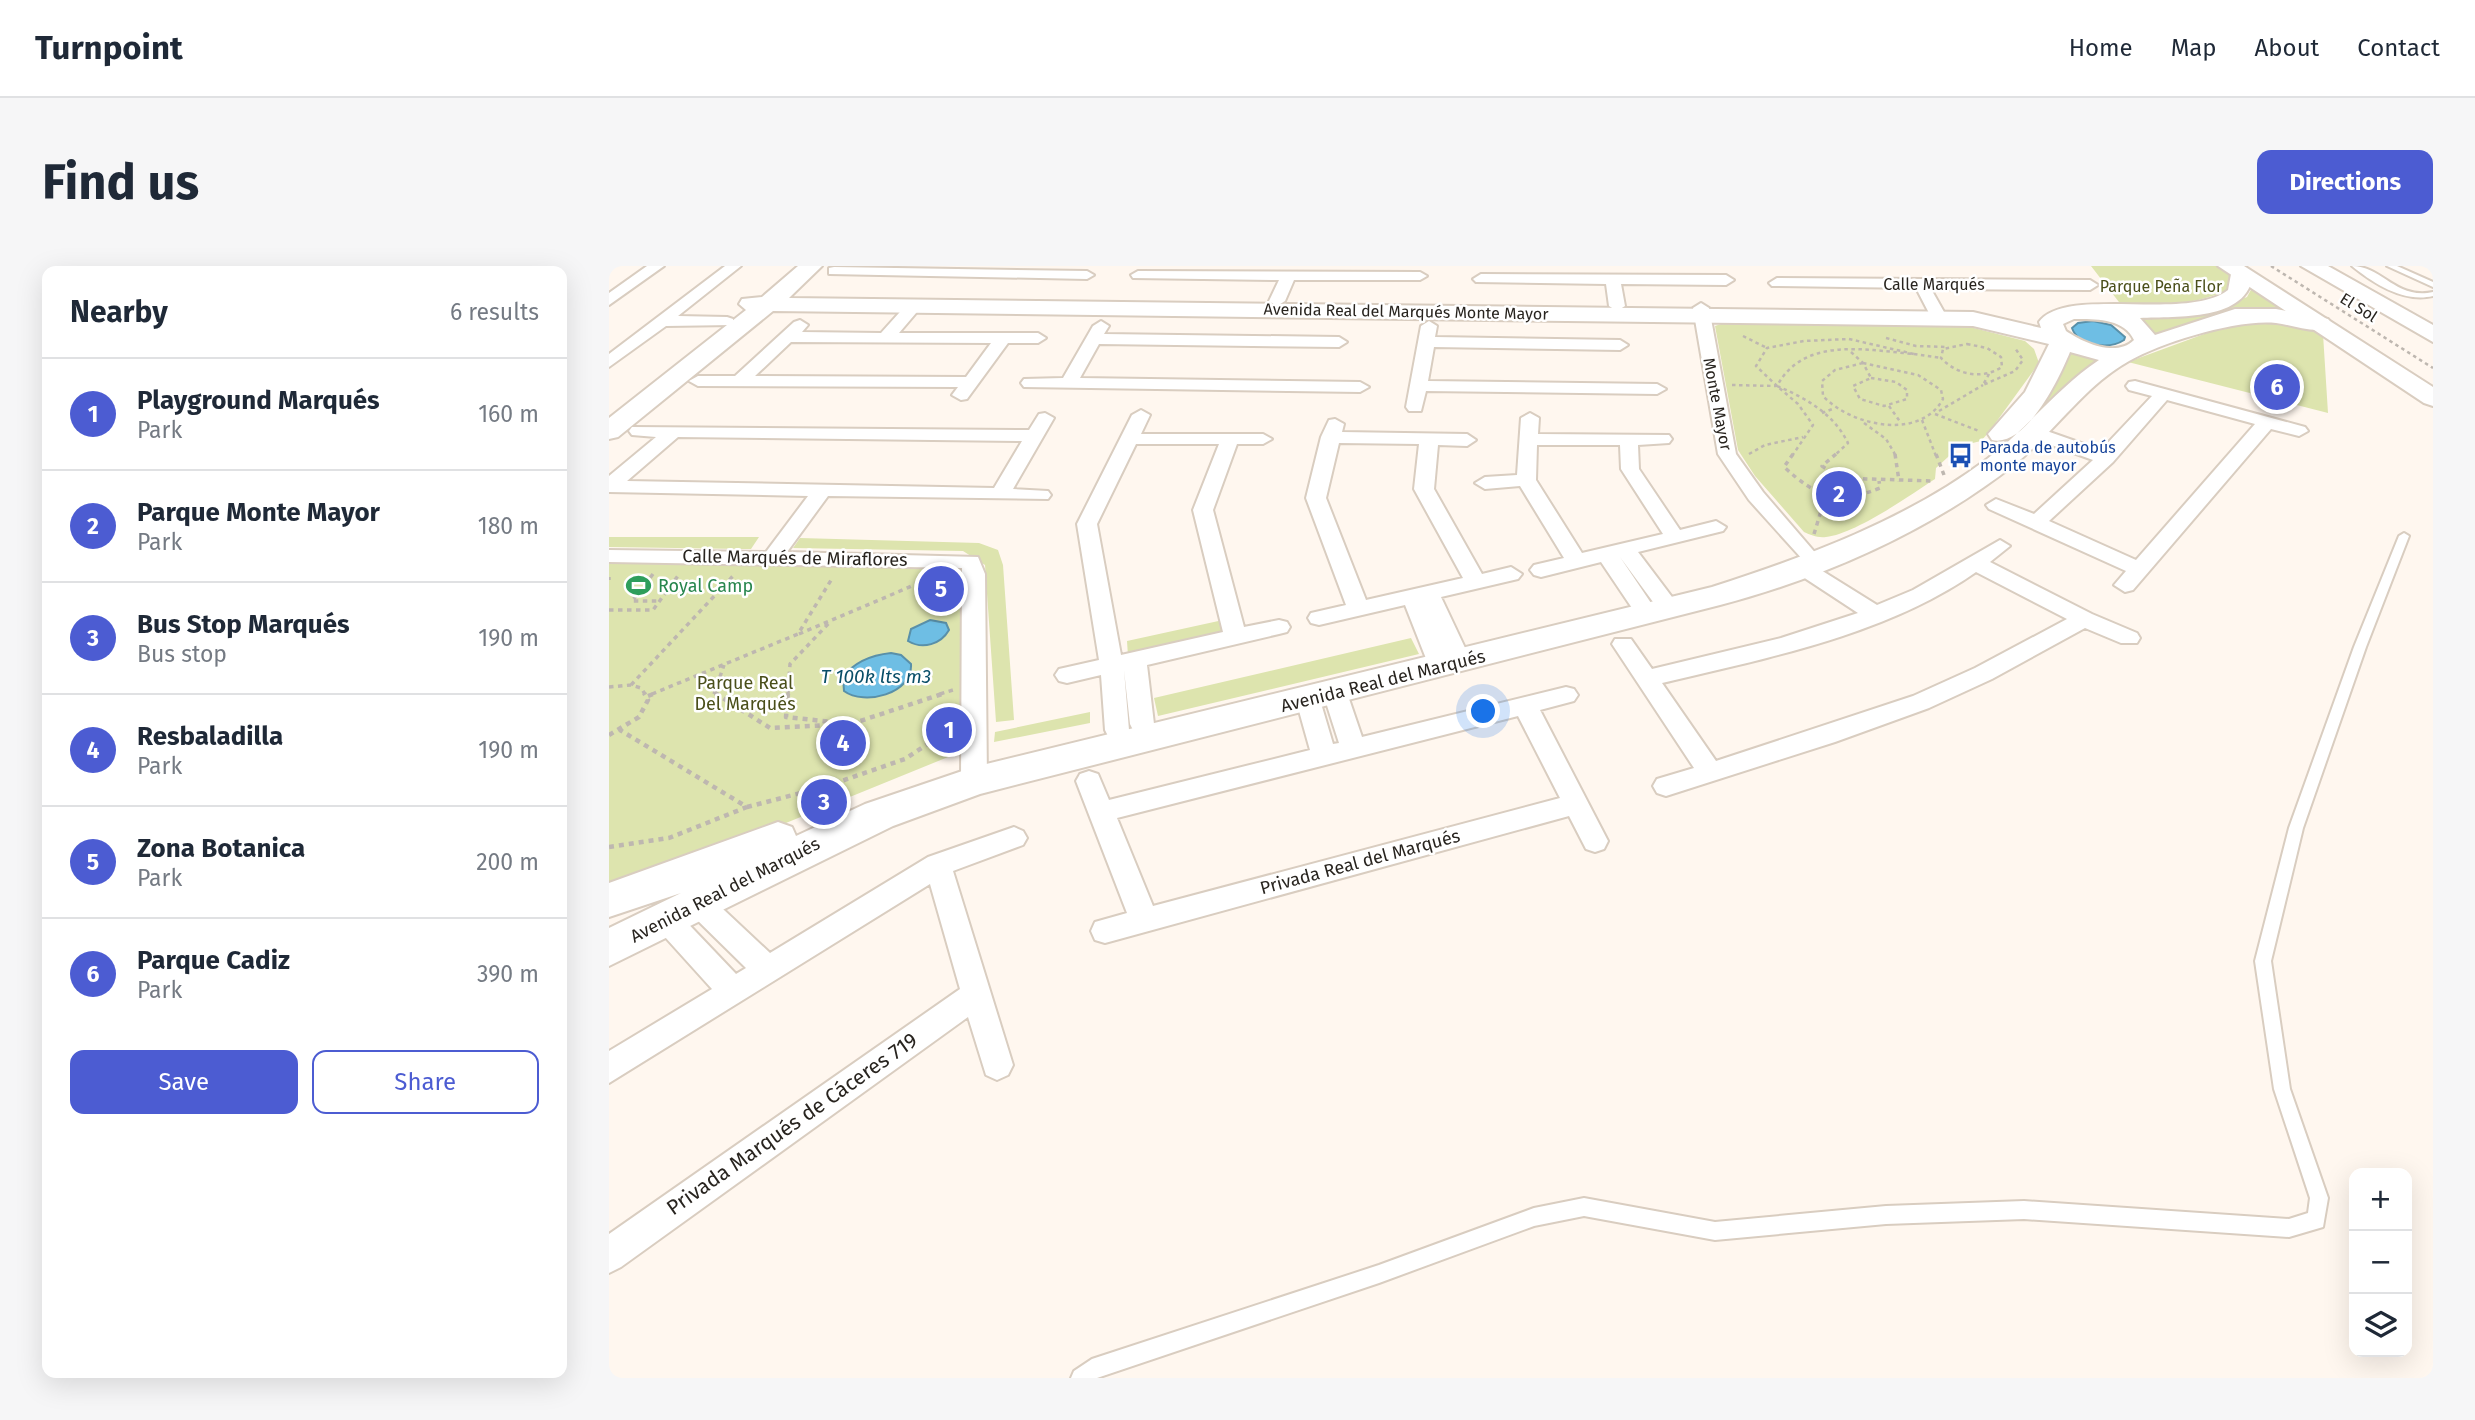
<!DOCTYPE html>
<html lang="en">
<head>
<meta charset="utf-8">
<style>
  :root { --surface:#fff; --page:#f6f6f7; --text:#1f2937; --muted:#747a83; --line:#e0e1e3; --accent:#4c5cd2 }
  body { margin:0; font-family:"Fira Sans",sans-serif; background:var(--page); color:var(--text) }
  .controls { position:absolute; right:21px; bottom:21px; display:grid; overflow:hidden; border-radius:14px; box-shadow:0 7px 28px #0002 }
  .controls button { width:63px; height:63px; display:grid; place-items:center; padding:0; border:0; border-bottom:2px solid var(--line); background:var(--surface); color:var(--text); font:35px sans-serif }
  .you { position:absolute; left:875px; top:446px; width:24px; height:24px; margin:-18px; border:5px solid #fff; border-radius:50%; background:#1a73e8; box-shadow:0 0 0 10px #1a73e833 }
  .badge { display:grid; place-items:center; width:46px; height:46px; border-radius:50%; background:var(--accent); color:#fff; font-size:23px; font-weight:700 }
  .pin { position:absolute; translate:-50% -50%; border:4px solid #fff; box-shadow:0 2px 7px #0006 }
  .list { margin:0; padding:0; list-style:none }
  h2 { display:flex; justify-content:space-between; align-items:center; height:91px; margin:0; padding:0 28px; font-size:30px }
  h2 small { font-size:23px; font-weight:400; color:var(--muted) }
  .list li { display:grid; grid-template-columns:46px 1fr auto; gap:21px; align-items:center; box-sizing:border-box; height:112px; padding:0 28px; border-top:2px solid var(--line) }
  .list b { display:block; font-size:26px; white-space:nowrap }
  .list p { margin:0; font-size:23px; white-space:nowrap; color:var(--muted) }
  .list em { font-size:23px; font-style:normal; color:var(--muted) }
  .actions { display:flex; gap:14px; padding:21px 28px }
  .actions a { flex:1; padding:16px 0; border:2px solid var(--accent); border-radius:14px; text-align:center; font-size:24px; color:var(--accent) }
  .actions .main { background:var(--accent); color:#fff }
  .icon { flex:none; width:38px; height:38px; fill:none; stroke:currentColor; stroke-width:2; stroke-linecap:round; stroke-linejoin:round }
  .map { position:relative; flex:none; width:1824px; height:1112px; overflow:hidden; border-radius:14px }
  header { display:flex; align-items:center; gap:42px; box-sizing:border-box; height:98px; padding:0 35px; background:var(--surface); border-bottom:2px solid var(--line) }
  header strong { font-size:33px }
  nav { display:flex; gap:38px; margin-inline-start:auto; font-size:24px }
  .intro { display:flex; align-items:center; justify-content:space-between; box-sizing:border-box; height:168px; padding:0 42px }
  h1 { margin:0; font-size:49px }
  .button { padding:18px 32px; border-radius:14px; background:var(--accent); color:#fff; font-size:24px; font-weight:700 }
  main { display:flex; gap:42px; padding:0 42px }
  aside { flex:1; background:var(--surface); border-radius:14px; box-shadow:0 7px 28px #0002 }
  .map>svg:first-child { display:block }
</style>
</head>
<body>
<header>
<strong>Turnpoint</strong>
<nav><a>Home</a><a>Map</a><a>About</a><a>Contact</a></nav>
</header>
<div class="intro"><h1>Find us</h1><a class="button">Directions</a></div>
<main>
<aside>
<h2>Nearby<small>6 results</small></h2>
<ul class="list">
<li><span class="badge">1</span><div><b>Playground Marqués</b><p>Park</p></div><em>160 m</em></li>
<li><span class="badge">2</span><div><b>Parque Monte Mayor</b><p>Park</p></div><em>180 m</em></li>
<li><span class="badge">3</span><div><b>Bus Stop Marqués</b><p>Bus stop</p></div><em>190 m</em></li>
<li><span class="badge">4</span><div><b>Resbaladilla</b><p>Park</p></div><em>190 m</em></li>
<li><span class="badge">5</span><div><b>Zona Botanica</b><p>Park</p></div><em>200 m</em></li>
<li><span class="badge">6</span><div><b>Parque Cadiz</b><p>Park</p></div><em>390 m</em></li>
</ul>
<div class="actions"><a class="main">Save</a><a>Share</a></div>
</aside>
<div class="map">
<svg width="1824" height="1112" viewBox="0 0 1824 1112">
  <rect width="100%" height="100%" fill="#fff7ef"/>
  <path fill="#dde4ae" d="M1482 0H1609L1622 9V22C1587 40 1552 39 1513 40Z
    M1644 20 1690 50 1646 45 1548 72 1518 50 1610 42 1638 31Z
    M1636 53 1691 60 1714 68 1719 147 1519 96Z
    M1115 57 1357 60 1416 75 1425 83 1430 97 1380 166 1372 175 1351 180 1327 202 1326 213C1300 230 1246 268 1217 271 1208 272 1202 269 1195 266L1146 210 1129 184 1106 60Z
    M1458 80 1503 91 1425 153Z
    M0 271H150L142 283H134L0 281Z
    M191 272 370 277 389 284 394 299 405 454 387 456 376 299 354 285 184 282Z
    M0 291 362 297 352 479 344 489 39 613 0 619Z
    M614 354 619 368 519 390 518 375Z
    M802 372 810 388 549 450 545 432Z
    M481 446V457L385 476 386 466Z"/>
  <path fill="#6ebee4" stroke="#5990a9" stroke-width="2" d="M1484 55 1502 59 1516 71 1515 74C1500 84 1469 80 1463 62L1469 57Z
    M321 354 337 357 340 364C332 378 314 384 299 375L302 363Z
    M282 387 292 389 302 398C304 428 255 440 235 425L234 411C246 395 263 389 282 387Z"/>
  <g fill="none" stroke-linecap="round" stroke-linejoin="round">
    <defs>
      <path id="lane" d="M1743 0C1773 0 1787 34 1824 26V30C1795 37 1765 18 1743 0Z
        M1778 0H1788L1824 16V21Z
        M1795 267 1800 270 1757 381 1694 562 1662 695 1681 823 1719 932 1714 961 1680 971 1415 953 1277 958 1106 974 975 950 925 960 770 1017 488 1112H462L465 1105 483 1093 770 999 925 942 975 932 1106 956 1277 940 1415 935 1680 953 1699 947 1701 932 1665 823 1646 695 1680 562 1745 381 1790 270Z"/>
      <path id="street" d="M38 0H55L0 39V27Z
        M116 0H132L69 50 118 51 124 53V59L57 60 0 101V88Z
        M225 1 478 5 485 9 478 13 220 8V2Z
        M529 5 811 6 818 10 811 14H685L676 35 668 40 660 35 670 14 524 12 522 9Z
        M872 8 1117 9 1125 14 1117 19 1012 18 1016 40 1008 45 1000 40 997 18 867 16 864 13Z
        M1168 12 1481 14 1489 19 1481 24 1322 23 1335 46 1327 51 1321 49 1307 22 1163 20 1160 17Z
        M305 35 313 40 290 67H429L437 72 429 77H399L358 133 352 134 343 129 349 121 89 120 80 115 89 110H126L185 56 191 54 199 59 193 66 272 67 299 37ZM182 76 382 77 357 111 146 110Z
        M1092 37 1100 42 1127 188 1154 226 1209 290 1199 296 1268 339 1304 324 1391 274 1401 280 1381 296 1483 348 1528 367 1531 372 1528 377H1512L1476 362 1383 413 1320 442 1226 476 1057 530 1048 527 1044 520 1048 513 1085 502 1003 378 1006 373H1022L1043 403 1172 372 1249 347 1188 307 1185 302 1195 295 1140 234 1109 188 1084 42ZM1367 306 1458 353 1366 402 1304 430 1107 495 1053 417C1158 392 1277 369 1367 306Z
        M492 55 500 60 495 68 730 71 738 76 730 81 490 78 471 112 751 116 760 121 751 126 415 121 412 117 415 113 454 112 484 60Z
        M820 55 828 60 826 71 1011 74 1019 79 1011 84 825 81 819 115 1048 118 1057 123 1048 128 817 125 812 145H800L797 141 812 60Z
        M1526 115 1696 161 1699 165 1690 170 1662 163 1524 324 1516 326 1505 319 1517 305 1380 243 1377 239 1387 233 1425 248 1484 194 1420 171 1417 167 1420 163H1432L1492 184 1543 130 1520 124 1517 120 1520 116ZM1558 134 1646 158 1527 294 1440 255 1504 196Z
        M532 144 541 149 532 168H654L663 173 654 178H628L604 244 635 361 670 354 678 356 681 361 678 366 670 368 538 399 545 458 542 464 533 467 524 464 521 458 515 404 520 464 517 470 508 473 499 470 496 464 492 409 458 417 450 415 446 409 450 403 490 394 468 258 523 149ZM527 178H610L584 244 614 366 512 389 488 258Z
        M436 147 445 152 404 223 439 225 442 229 439 233 219 230 178 286 369 291 376 308 378 515 374 522 365 525 356 522 352 515 353 302 0 296V284L157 286 199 230 0 226V210L47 171 23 169 20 165 23 161 420 164 430 148ZM69 171 413 175 385 222 18 215Z
        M921 147 930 152 929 168 1060 169 1063 173 1060 177 1029 179 1030 203 1071 264 1107 255 1117 261 1114 265 1029 286 1066 335 1063 340H1047L1011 291 1044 340 1041 345H1025L992 296 932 311 925 309 921 304 925 299 955 292 911 220 876 223 866 217 876 211 908 209 912 152ZM928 179H1011L1012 203 1054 268 973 287 927 214Z
        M726 153 735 158 733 166 858 168 867 174 858 180 829 179 825 223 873 308 902 301 913 308 909 313 832 331 857 384 854 389 846 392 837 388 834 395H818L796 339 710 359 702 357 699 352 702 347 737 339 697 232 712 171 720 154ZM730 177 810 178 805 223 854 312 757 334 717 232Z
        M726 419 734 421 738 427 753 471 957 421 965 423 969 429 965 435 931 444 999 575 995 583 986 586 977 583 960 550 496 677 486 674 482 665 486 656 518 647 467 515 471 508 480 505 489 508 500 534 701 484 687 434 691 428 699 426 707 428 711 434 724 478 730 477 714 427 718 421ZM909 450 951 532 544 640 508 552Z
        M405 561 414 565 418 572 414 579 344 605 404 799 399 809 388 814 377 809 359 751 12 1001 0 1007V968L351 723 321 618 0 817V785L103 723 47 661 43 653 47 645 57 641 67 645 127 708 137 702 79 645 75 637 79 629 89 625 99 629 161 687 319 591Z"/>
      <path id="secondary" d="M189 0H213L180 32 1364 46 1432 62 1430 56C1456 19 1578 56 1619 24L1622 8 1633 1 1644 8C1639 56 1568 50 1531 52L1546 69 1626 43H1667L1719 53 1723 58 1719 63C1702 67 1684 59 1667 57 1628 53 1554 76 1520 95 1475 120 1446 166 1406 198 1323 264 1214 312 1111 339L371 528 284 560 0 700V662L72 627 0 651V617L169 556 183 561 187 570 256 538 365 501 1103 321C1199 290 1297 254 1378 193 1418 163 1448 122 1490 94L1461 86C1450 113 1417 182 1383 174L1379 168 1416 126 1440 78 1364 60 164 45 9 171 0 173V152L137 44 130 38 133 33 153 31ZM1465 53C1485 53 1515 52 1525 74 1507 92 1473 76 1457 65L1454 58Z"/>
      <path id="primary" d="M1609 0H1635L1824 121V140L1815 137Z
        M1692 0H1719L1824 59V76Z"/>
    </defs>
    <use href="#lane" stroke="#d9cdc0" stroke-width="4"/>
    <use href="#street" stroke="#d9cdc0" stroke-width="4"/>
    <use href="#secondary" stroke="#d9cdc0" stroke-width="4"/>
    <use href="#primary" stroke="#d9cdc0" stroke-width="4"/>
    <path stroke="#beb7b0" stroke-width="2.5" stroke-dasharray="3.5 3.5" stroke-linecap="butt" d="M1662 0 1824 102
      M1134 70 1158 82
      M1277 72 1307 80 1337 81
      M1240 73 1305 88C1257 84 1195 70 1168 120L1147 100 1158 82 1195 75Z
      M1358 78 1378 82 1392 91 1393 101C1373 114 1348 109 1332 92L1334 83Z
      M1242 86 1254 97 1262 112
      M1305 88 1332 92
      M1254 97 1309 109 1332 124 1334 133C1311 175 1242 160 1214 130L1213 115 1226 104Z
      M1380 108 1374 119 1406 105 1414 94 1406 82
      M1262 112 1287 116 1298 124V133L1275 140 1251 133 1244 120Z
      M1123 119 1167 120
      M1280 140 1292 157
      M1330 145 1374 119
      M1213 147 1226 142
      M1326 148 1370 165
      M1313 154 1327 190
      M1255 157 1277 173 1287 190
      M1140 188 1156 179 1194 171
      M1183 190 1204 159 1189 138 1168 120C1197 132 1225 148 1239 177L1225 190"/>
    <path stroke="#beb7b0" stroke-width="3.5" stroke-dasharray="4.5 4.5" stroke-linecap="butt" d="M1184 188 1175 201C1208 231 1228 239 1271 222L1270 215
      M1227 188 1213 200 1231 212 1324 215
      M1286 188 1290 215
      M1327 188 1335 209
      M1205 268 1216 232
      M44 308 23 335H49
      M0 311V314
      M0 344H44L71 307
      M190 368 317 314
      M22 419 124 310
      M0 421 22 419 32 422 36 428
      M43 428 189 368 224 311
      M105 428 115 399
      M179 428 181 398 222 355
      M331 428 344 424"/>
    <path stroke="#beb7b0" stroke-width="4.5" stroke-dasharray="5 5" stroke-linecap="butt" d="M106 427 161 462 242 458 177 451 179 427
      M39 430 47 427
      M242 458 336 427
      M0 469 30 451 39 434 35 427
      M138 541 215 521 296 493 341 463
      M0 581 60 572 138 541 11 464"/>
    <use href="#lane" fill="#fff" fill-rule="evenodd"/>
    <use href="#street" fill="#fff" fill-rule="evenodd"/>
    <use href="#secondary" fill="#fff" fill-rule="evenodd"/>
    <use href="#primary" fill="#fff" fill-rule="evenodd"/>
  </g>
  <defs>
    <symbol id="bus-bare" viewBox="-9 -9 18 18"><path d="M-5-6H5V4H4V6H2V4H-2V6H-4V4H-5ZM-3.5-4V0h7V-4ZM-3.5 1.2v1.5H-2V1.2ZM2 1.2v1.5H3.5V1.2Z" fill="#1a4fb4" stroke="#fff" stroke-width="2.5" paint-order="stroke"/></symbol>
    <symbol id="stadium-bare" viewBox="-9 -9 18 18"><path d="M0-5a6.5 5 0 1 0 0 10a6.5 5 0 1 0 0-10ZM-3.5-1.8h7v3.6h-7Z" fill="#2e9e5b" stroke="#fff" stroke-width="2.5" paint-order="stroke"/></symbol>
  </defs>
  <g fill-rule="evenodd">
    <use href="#bus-bare" x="1334" y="172" width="35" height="35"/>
    <use href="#stadium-bare" x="12" y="302" width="35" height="35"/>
  </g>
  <g text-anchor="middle" stroke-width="5" stroke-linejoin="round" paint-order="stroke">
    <g font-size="16" fill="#28241f" stroke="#fff">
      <text x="1325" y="24">Calle Marqués</text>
      <text transform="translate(1750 41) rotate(32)" y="6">El Sol</text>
      <text transform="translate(797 45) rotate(1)" y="6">Avenida Real del Marqués Monte Mayor</text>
      <text transform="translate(1109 138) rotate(79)" y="6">Monte Mayor</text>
    </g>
    <g font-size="16" fill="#4a4f1a" stroke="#fff">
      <text x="1552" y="26">Parque Peña Flor</text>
    </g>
    <g font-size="16" fill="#164399" stroke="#fff" text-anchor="start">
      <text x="1371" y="187">Parada de autobús<tspan x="1371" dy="18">monte mayor</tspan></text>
    </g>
    <g font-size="18" fill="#28241f" stroke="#fff">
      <text transform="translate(186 292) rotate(1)" y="6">Calle Marqués de Miraflores</text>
      <text transform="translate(774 415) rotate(-14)" y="6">Avenida Real del Marqués</text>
      <text transform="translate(751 596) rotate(-15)" y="6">Privada Real del Marqués</text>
      <text transform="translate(116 624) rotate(-27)" y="6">Avenida Real del Marqués</text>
    </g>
    <g font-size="18" fill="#27864d" stroke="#fff" text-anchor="start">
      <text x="49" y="326">Royal Camp</text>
    </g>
    <g font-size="18" fill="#4a4f1a" stroke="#fff">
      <text x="136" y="423">Parque Real<tspan x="136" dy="21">Del Marqués</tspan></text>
    </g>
    <g font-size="19" font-style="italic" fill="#094e68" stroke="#fff">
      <text x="267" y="417">T 100k lts m3</text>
    </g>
    <g font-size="21" fill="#28241f" stroke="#fff">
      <text transform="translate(183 858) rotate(-35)" y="7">Privada Marqués de Cáceres 719</text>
    </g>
  </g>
</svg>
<div class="controls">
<button>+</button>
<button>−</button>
<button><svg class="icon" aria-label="layers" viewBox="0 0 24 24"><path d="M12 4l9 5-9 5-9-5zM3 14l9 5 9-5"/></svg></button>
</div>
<div class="you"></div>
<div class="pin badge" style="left:340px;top:464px">1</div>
<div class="pin badge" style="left:1230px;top:228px">2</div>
<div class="pin badge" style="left:215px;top:536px">3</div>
<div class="pin badge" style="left:234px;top:477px">4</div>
<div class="pin badge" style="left:332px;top:323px">5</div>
<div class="pin badge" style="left:1668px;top:121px">6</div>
</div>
</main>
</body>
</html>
